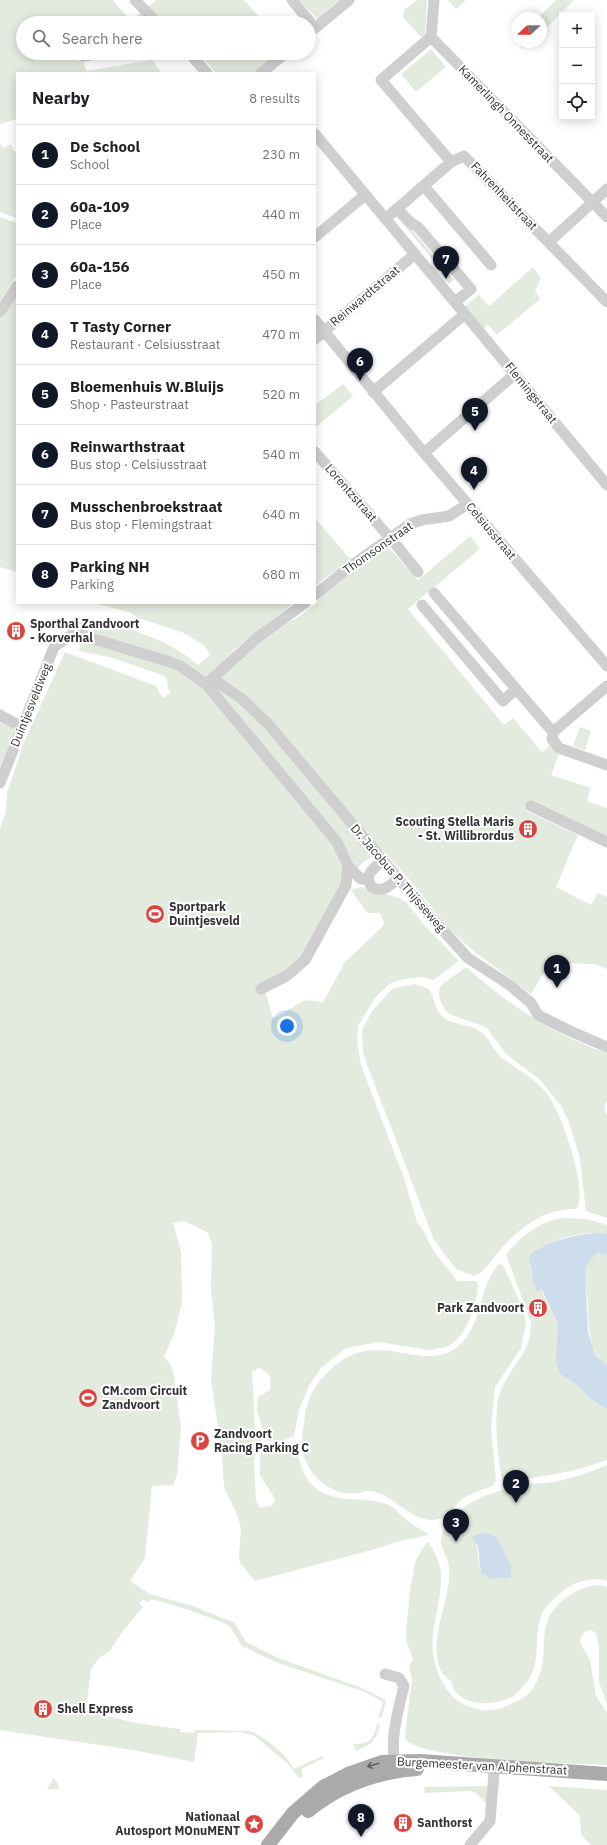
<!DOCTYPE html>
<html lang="en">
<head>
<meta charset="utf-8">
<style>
  :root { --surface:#fff; --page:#f2f2f2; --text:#202124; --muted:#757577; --line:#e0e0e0; --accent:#111827 }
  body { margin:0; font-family:"IBM Plex Sans",sans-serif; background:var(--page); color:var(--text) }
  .controls { position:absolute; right:12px; top:12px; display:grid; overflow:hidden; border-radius:0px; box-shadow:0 2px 10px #0003 }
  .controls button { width:36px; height:36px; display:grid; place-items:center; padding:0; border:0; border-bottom:1px solid var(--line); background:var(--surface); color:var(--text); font:20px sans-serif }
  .compass { position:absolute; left:511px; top:12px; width:36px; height:36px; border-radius:50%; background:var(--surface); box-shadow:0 2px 10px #0003; rotate:248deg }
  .you { position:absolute; left:287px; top:1026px; width:14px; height:14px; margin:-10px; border:3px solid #fff; border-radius:50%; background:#1a73e8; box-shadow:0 0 0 6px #1a73e833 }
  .badge { display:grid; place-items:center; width:26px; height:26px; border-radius:50%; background:var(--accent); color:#fff; font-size:13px; font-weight:700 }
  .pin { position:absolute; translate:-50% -33px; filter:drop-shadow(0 1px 2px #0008) }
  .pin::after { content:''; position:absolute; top:21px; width:14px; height:12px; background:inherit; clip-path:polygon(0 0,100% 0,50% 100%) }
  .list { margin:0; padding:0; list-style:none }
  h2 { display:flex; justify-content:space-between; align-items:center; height:52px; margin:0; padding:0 16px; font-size:17px }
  h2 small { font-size:13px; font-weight:400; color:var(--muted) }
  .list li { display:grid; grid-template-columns:26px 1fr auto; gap:12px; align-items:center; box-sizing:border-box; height:60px; padding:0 16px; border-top:1px solid var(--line) }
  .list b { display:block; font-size:15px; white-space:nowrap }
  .list p { margin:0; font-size:13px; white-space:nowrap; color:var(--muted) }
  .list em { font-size:13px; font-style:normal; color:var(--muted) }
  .icon { flex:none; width:22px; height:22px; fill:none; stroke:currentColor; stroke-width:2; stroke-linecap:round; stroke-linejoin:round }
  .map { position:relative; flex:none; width:607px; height:1845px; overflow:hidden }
  .search { position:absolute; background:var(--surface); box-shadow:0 2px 10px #0003; left:16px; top:16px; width:300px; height:44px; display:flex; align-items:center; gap:10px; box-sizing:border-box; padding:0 14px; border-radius:22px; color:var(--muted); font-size:15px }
  .panel { position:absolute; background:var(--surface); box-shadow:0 2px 10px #0003; left:16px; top:72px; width:300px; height:532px; border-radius:0px }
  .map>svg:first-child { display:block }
</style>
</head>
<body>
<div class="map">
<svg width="607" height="1845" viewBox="0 0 607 1845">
  <rect width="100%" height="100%" fill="#fff"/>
  <path fill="#e3eade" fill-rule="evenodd" d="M0 0H113L130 20 142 12 150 23H23V53H76L78 61 83 60 86 71 152 60 162 73H17V119L0 124Z
    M156 0H244L264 23H173L170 19H156L146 9Z
    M299 0H340L317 19Z
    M417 0H427L425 35 421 37 403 17 404 10Z
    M448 0H466L456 9Z
    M556 0H574L541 33V18H538Z
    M517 38V42H532L523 49 516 42Z
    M431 49 446 67 416 92 401 74Z
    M199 53H277L253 73H216Z
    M0 142 3 148 11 144 14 151H17V218L0 212Z
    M400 215 454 280 449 284 441 274 443 272 397 217Z
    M0 217 17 223V275L0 301Z
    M533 267 541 278 535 291 540 299 497 335 488 325 483 329 465 306 479 295 489 306Z
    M17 290V572L0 567V318Z
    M343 384 353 396 315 428V405Z
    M315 518 350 559 315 586Z
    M470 536 480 549 408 609 504 725 513 718 542 752 553 743 560 751 551 775 591 788 587 801 607 808V838L529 807 527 811 578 835 556 887 591 905 598 893 607 897V969L594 964 553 963 548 966 531 994 476 953 450 930 404 873 382 850C373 858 366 858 358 868L352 863 218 695 214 683 231 666 279 626 297 618 313 606 355 565 385 543 418 580Z
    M92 603H293L234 650 206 678 73 630 75 618 82 617C124 627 165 636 198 665L210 655 205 646 184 633 138 618 129 612Z
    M82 640 169 665 202 686 339 851V861L343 868 342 886 303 958 265 990 272 1016 275 1018 305 1000 322 1002 325 999 345 962 382 927 384 923 380 913H367L351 890 361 887 399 898 406 902 425 926 459 961 434 980 420 977 400 980 389 984 375 998 358 1026 357 1042 361 1065 405 1181 417 1222C425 1230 428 1242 434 1251 441 1262 450 1270 457 1281H475L478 1283C478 1301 467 1336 450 1345 443 1348 435 1349 428 1350L379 1342 346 1348 321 1368 309 1386 299 1410 294 1436 283 1440 268 1441 266 1439 257 1411 258 1397 270 1390C272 1377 270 1373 259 1368L252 1372 255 1429 261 1441 257 1449 254 1460 256 1501 260 1508 271 1506 275 1502 273 1495 260 1476V1456L262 1450 265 1448 285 1444 294 1446C299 1456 300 1467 306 1477 324 1507 361 1495 387 1504 395 1507 398 1513 404 1518 411 1524 421 1529 429 1535L395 1542 379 1548 255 1581 240 1563 239 1554 241 1529 238 1517 224 1487 222 1455 211 1380 215 1325 211 1290 212 1243 207 1232 184 1221 173 1223 181 1252 182 1303 174 1334 164 1357 168 1361 173 1370 181 1427 177 1475 173 1485 152 1486 145 1558 130 1581 150 1594 193 1606 235 1623 246 1642 278 1658 362 1688 386 1700 382 1717H378L383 1702 365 1692 278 1663 242 1646 230 1627 224 1623 186 1609 151 1599 147 1602 143 1599 139 1603 143 1607 123 1631 109 1652 99 1658 91 1669 86 1710 135 1723 180 1729V1732L194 1733 195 1730 250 1731C264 1736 287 1755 294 1769L322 1756 324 1758 301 1769 303 1776 299 1778 289 1765 255 1736 241 1732 198 1733 194 1762 132 1750 0 1730V828L6 812 7 793 24 742 65 652 156 686 163 698 171 692 168 689 167 679 164 676 113 658 79 651Z
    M0 718 17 727 0 767Z
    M580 727 591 731 585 750 573 746Z
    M466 967C507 1004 554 1035 607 1053V1101L604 1108 607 1115V1218L586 1211 580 1159 569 1122 560 1104 540 1080 506 1054 486 1027 449 1014C442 1008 437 996 440 986Z
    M415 984 429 989C434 997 435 1009 442 1016 452 1026 470 1023 481 1032 489 1037 492 1049 500 1056 515 1069 535 1077 547 1094 561 1111 588 1189 577 1209 544 1207 516 1230 496 1255 489 1263 485 1272 474 1276L456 1269 434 1240 366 1062 363 1052 362 1030 372 1011 392 989Z
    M562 1218 587 1219 607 1225V1234C582 1230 547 1240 528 1257L533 1274 531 1276 537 1290H541L558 1325 560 1374 576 1384 588 1397 607 1410V1460L576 1470 521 1480 502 1481C498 1459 492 1410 501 1390 512 1363 531 1355 531 1322L506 1255C519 1237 541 1221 562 1218Z
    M603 1252 607 1254V1365C602 1363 596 1359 593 1353 591 1349 592 1343 591 1338 587 1324 589 1310 587 1295 587 1286 582 1277 585 1268 588 1260 595 1254 603 1252Z
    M499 1264 503 1265 524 1311 526 1324 521 1348 495 1387 491 1428 496 1481 494 1485C484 1489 474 1492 464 1498 457 1503 446 1518 439 1519 413 1526 395 1494 371 1491 367 1490 363 1492 359 1493 339 1496 320 1485 310 1469 297 1447 303 1437 305 1414 307 1399 316 1384 326 1374 375 1322 418 1375 456 1348 483 1329 477 1287 499 1264Z
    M607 1465V1581C584 1576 569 1584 553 1600 549 1604 544 1608 542 1614 532 1636 543 1663 526 1683 515 1695 514 1698 497 1702 483 1705 464 1703 455 1691 453 1689 453 1685 452 1683 449 1679 445 1677 443 1674 423 1644 456 1593 448 1562 446 1555 440 1545 441 1539 448 1503 498 1490 528 1484 538 1483 548 1483 558 1481 575 1477 591 1472 607 1465ZM475 1535H480L510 1578 490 1579 481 1573Z
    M426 1543H429C434 1552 441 1563 441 1574 442 1615 420 1642 443 1683 447 1691 453 1698 461 1703 477 1711 491 1713 507 1706 519 1700 527 1698 534 1687 556 1652 526 1620 575 1592 585 1587 596 1583 607 1587V1705L599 1681V1646L596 1633 591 1630 584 1632 581 1637 580 1643 590 1660 596 1696 607 1713V1765C571 1763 428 1761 406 1740L405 1734 412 1680 409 1667 413 1659 407 1643 406 1631 410 1592 415 1562Z
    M377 1724 380 1725C375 1743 372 1744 356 1751L353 1744C370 1744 373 1740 377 1724Z
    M54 1778 58 1784 59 1788 57 1789H47Z
    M488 1786 487 1804 475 1792 470 1791 425 1793 424 1787Z
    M549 1786 607 1790V1845H591L581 1835 580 1816Z"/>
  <path fill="#ceddec" d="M599 1233 607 1234V1254L598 1253 589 1261 585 1270 588 1331 595 1356 607 1365V1410L588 1397 576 1384 560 1374 559 1371 556 1361 558 1325 542 1290 537 1291 531 1276 533 1274 528 1257C541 1242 580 1233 599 1233Z
    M485 1533 491 1534 497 1539 512 1567 510 1578 490 1579 481 1573 478 1546 472 1538 475 1535Z"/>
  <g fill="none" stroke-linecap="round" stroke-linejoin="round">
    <path stroke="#cfcfcf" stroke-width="11" d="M135 0 157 23
      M292 0 315 28
      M434 0 431 37 607 217
      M309 33 349 0
      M431 37 381 80 451 162 464 156 607 302
      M189 53 207 73
      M84 56 102 53
      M261 73 286 53
      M315 134 607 485
      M424 186 491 265
      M397 209 411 223 418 227 471 289 455 302
      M391 214 451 162
      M315 237 365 195
      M549 242 607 189
      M0 312 17 286
      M315 320 424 453 607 666
      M315 339 415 254
      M373 392 465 314
      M315 452 397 546 418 572
      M424 453 515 374
      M434 593 553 732 607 686
      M315 595 348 568 410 524 422 520 449 516 468 504
      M422 605 503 701 516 689
      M213 679 242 699 269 725 430 916 468 958 511 986 531 1003 538 1015 570 1031 607 1047
      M206 684 337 842 348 866 361 879H368
      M0 715 22 727
      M553 732 552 739 559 748 607 765
      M0 783 54 647 74 633 170 662 180 666 206 684 258 637 305 603
      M531 806 607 842
      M382 861C374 868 363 875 372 887 382 894 390 885 398 879
      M261 989 288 975 305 960 346 885 348 866
      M385 1674 399 1678 404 1686C397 1715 390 1738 395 1768
      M470 1845 490 1821 494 1773"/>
    <path stroke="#aaa" stroke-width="14" d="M308 1811C340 1785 376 1772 417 1769
      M268 1845 293 1813 323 1787 350 1773 382 1762 420 1761 607 1774"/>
  </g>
  <defs><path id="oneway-shaft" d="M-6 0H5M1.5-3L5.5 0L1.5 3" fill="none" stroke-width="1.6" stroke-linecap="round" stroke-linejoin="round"/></defs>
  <use stroke="#626262" href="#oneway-shaft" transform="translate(373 1765) rotate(163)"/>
  <defs>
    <symbol id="building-disc" viewBox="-11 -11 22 22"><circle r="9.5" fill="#de443f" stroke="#fff"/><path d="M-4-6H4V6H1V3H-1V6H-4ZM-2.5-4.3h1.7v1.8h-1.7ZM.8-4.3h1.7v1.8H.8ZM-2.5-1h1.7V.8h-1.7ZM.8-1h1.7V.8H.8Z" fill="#fff"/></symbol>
    <symbol id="stadium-disc" viewBox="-11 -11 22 22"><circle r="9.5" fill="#de443f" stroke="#fff"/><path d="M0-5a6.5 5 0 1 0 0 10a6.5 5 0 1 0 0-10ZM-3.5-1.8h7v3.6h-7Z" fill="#fff"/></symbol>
    <symbol id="parking-disc" viewBox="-11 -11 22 22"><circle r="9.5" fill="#de443f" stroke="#fff"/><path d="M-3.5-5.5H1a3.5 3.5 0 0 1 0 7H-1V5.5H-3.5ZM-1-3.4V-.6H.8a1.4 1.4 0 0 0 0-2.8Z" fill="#fff"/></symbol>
    <symbol id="sight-disc" viewBox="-11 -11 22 22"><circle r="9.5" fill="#de443f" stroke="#fff"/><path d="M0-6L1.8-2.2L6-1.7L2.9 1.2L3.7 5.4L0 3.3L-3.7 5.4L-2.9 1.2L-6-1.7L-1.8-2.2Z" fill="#fff"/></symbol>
  </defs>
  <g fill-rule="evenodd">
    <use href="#building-disc" x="5" y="620" width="22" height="22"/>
    <use href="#building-disc" x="517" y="818" width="22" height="22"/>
    <use href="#stadium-disc" x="144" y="903" width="22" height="22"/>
    <use href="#building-disc" x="527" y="1297" width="22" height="22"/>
    <use href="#stadium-disc" x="77" y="1387" width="22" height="22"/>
    <use href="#parking-disc" x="189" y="1430" width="22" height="22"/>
    <use href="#building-disc" x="32" y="1698" width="22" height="22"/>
    <use href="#building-disc" x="392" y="1812" width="22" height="22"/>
    <use href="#sight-disc" x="243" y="1813" width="22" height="22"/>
  </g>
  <g text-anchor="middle" stroke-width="4" stroke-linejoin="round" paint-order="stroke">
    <g font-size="12" fill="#323232" stroke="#fff">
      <text transform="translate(506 114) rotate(46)" y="4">Kamerlingh Onnesstraat</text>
      <text transform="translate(504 196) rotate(46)" y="4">Fahrenheitstraat</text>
      <text transform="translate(365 296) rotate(-40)" y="4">Reinwardtstraat</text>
      <text transform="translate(531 393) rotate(51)" y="4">Flemingstraat</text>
      <text transform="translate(351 493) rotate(49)" y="4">Lorentzstraat</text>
      <text transform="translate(491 531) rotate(50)" y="4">Celsiusstraat</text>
      <text transform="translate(378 548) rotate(-35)" y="4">Thomsonstraat</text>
      <text transform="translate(31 705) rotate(-68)" y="4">Duintjesveldweg</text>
      <text transform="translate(398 878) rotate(49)" y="4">Dr. Jacobus P. Thijsseweg</text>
      <text transform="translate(482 1766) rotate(3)" y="4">Burgemeester van Alphenstraat</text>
    </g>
    <g font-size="12" font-weight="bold" fill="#323232" stroke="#fff" text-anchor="start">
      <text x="30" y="628">Sporthal Zandvoort<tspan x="30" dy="14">- Korverhal</tspan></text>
      <text x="514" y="826" text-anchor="end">Scouting Stella Maris<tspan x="514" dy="14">- St. Willibrordus</tspan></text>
      <text x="169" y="911">Sportpark<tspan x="169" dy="14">Duintjesveld</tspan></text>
      <text x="524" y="1312" text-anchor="end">Park Zandvoort</text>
      <text x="102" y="1395">CM.com Circuit<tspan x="102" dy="14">Zandvoort</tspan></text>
      <text x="214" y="1438">Zandvoort<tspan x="214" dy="14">Racing Parking C</tspan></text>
      <text x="57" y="1713">Shell Express</text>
      <text x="240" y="1821" text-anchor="end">Nationaal<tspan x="240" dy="14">Autosport MOnuMENT</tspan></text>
      <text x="417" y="1827">Santhorst</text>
    </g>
  </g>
</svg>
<div class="controls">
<button>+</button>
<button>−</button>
<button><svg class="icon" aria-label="locate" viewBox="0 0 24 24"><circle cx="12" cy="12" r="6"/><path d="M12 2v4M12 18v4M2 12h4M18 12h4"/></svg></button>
</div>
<svg class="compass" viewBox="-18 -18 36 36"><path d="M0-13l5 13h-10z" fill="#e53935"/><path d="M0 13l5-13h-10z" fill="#757577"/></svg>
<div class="you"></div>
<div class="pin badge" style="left:557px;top:988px">1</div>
<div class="pin badge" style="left:516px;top:1503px">2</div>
<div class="pin badge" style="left:456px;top:1542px">3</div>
<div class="pin badge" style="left:474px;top:490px">4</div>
<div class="pin badge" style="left:475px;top:431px">5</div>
<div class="pin badge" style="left:360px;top:381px">6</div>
<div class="pin badge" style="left:446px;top:279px">7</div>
<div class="pin badge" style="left:361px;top:1837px">8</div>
<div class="search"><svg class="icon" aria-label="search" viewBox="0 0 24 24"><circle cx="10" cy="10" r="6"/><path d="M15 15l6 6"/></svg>Search here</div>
<section class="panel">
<h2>Nearby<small>8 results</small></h2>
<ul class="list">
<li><span class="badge">1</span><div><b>De School</b><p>School</p></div><em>230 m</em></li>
<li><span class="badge">2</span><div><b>60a-109</b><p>Place</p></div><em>440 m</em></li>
<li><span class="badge">3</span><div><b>60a-156</b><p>Place</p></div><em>450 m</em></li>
<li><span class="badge">4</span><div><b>T Tasty Corner</b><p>Restaurant · Celsiusstraat</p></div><em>470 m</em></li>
<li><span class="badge">5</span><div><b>Bloemenhuis W.Bluijs</b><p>Shop · Pasteurstraat</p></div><em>520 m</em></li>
<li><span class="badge">6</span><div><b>Reinwarthstraat</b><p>Bus stop · Celsiusstraat</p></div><em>540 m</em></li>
<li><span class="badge">7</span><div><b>Musschenbroekstraat</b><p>Bus stop · Flemingstraat</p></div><em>640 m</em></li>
<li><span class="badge">8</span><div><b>Parking NH</b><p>Parking</p></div><em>680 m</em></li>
</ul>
</section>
</div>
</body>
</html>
